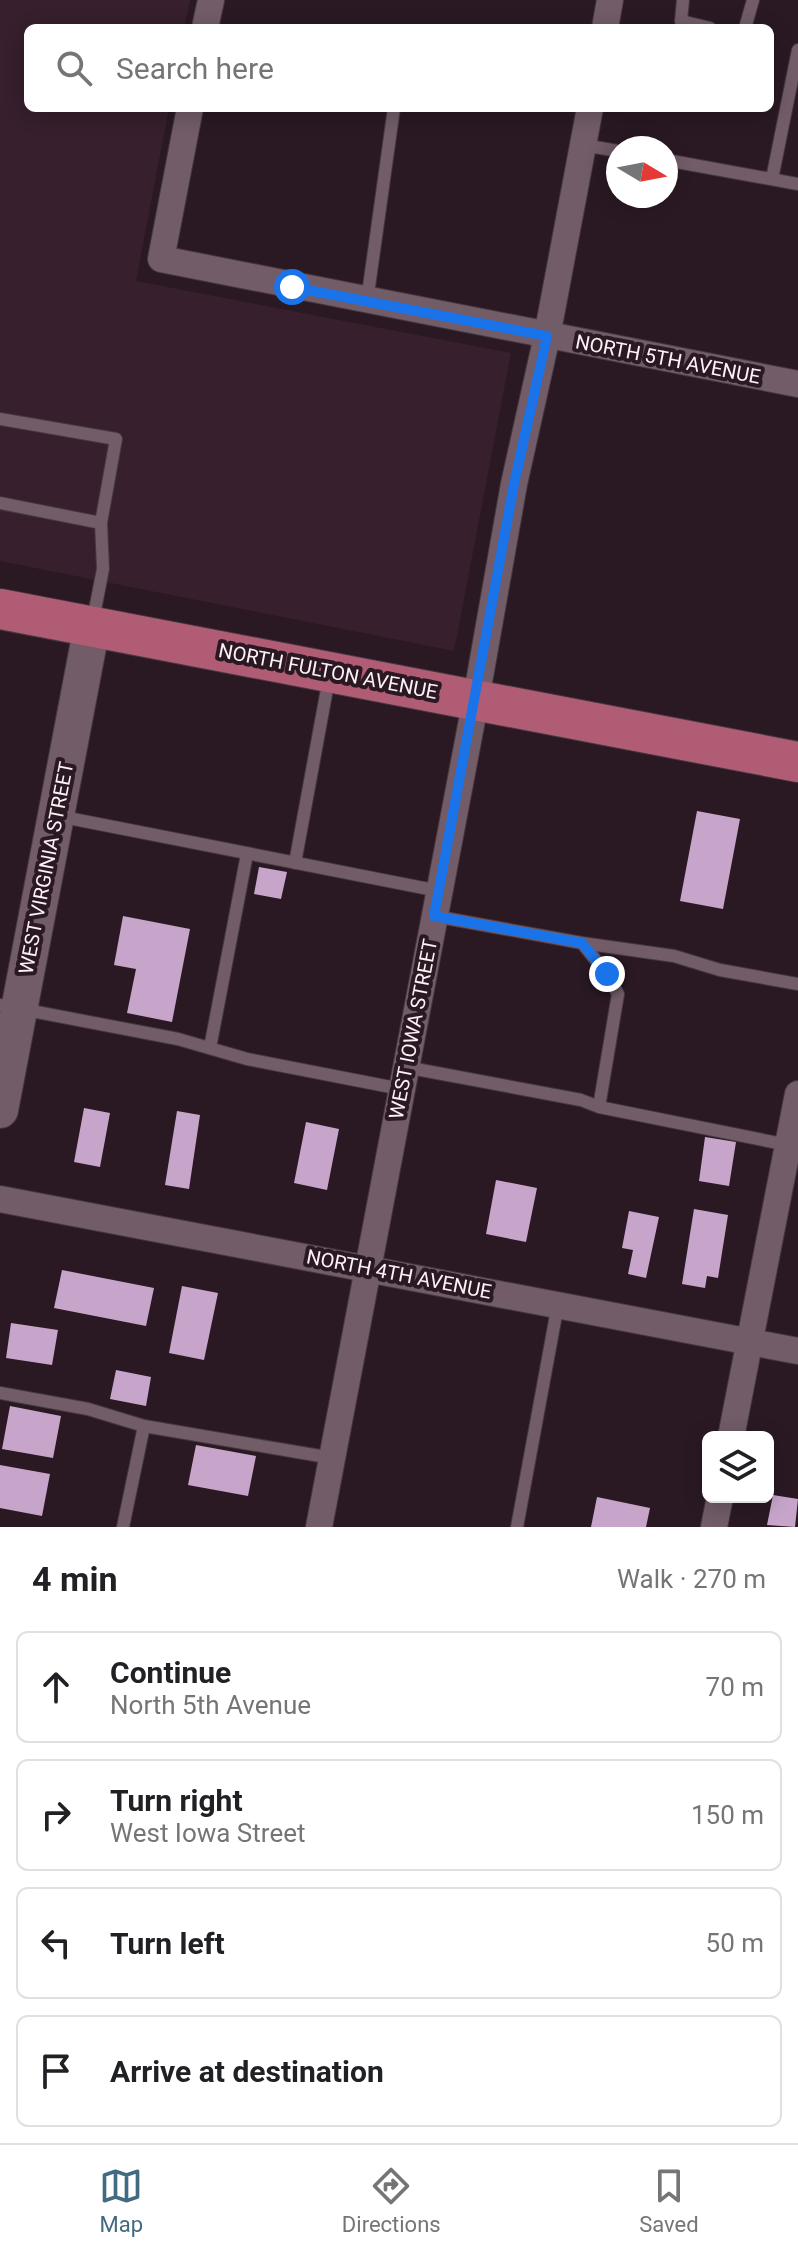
<!DOCTYPE html>
<html lang="en">
<head>
<meta charset="utf-8">
<style>
  :root { --surface:#fff; --page:#f2f2f2; --text:#202124; --muted:#757577; --line:#e0e0e0; --accent:#426a81 }
  body { margin:0; font-family:Roboto,sans-serif; background:var(--page); color:var(--text) }
  .controls { position:absolute; right:24px; bottom:24px; display:grid; overflow:hidden; border-radius:12px; box-shadow:0 4px 20px #0003 }
  .controls button { width:72px; height:72px; display:grid; place-items:center; padding:0; border:0; border-bottom:2px solid var(--line); background:var(--surface); color:var(--text); font:40px sans-serif }
  .compass { position:absolute; left:606px; top:136px; width:72px; height:72px; border-radius:50%; background:var(--surface); box-shadow:0 4px 20px #0003; rotate:100deg }
  .stop { position:absolute; width:24px; height:24px; margin:-18px; border:6px solid #1a73e8; border-radius:50%; background:#fff }
  .stop.end { background:#1a73e8; border-color:#fff; box-shadow:0 2px 8px #0008 }
  .list { margin:0; padding:0; list-style:none }
  h2 { display:flex; justify-content:space-between; align-items:center; height:104px; margin:0; padding:0 32px; font-size:34px }
  h2 small { font-size:26px; font-weight:400; color:var(--muted) }
  .list li { display:grid; grid-template-columns:52px 1fr auto; gap:24px; align-items:center; box-sizing:border-box; height:112px; margin:0 16px 16px; padding:0 16px; border:2px solid var(--line); border-radius:12px }
  .list b { display:block; font-size:30px; white-space:nowrap }
  .list p { margin:0; font-size:26px; white-space:nowrap; color:var(--muted) }
  .list em { font-size:26px; font-style:normal; color:var(--muted) }
  .icon { flex:none; width:44px; height:44px; fill:none; stroke:currentColor; stroke-width:2; stroke-linecap:round; stroke-linejoin:round }
  .map { position:relative; flex:none; width:798px; height:1527px; overflow:hidden }
  .search { position:absolute; background:var(--surface); box-shadow:0 4px 20px #0003; left:24px; right:24px; top:24px; height:88px; display:flex; align-items:center; gap:20px; box-sizing:border-box; padding:0 28px; border-radius:12px; color:var(--muted); font-size:30px }
  .sheet { height:616px; background:var(--surface) }
  nav { display:flex; justify-content:space-around; align-items:center; box-sizing:border-box; height:112px; border-top:2px solid var(--line); background:var(--surface); font-size:22px; color:var(--muted) }
  nav a { display:grid; justify-items:center; gap:4px }
  nav .on { color:var(--accent) }
  .map>svg:first-child { display:block }
</style>
</head>
<body>
<div class="map">
<svg width="798" height="1527" viewBox="0 0 798 1527">
  <rect width="100%" height="100%" fill="#2a1923"/>
  <path fill="#371f2d" d="M0 0H190L184 28H28V108H169L136 281 511 353 454 651 0 561Z"/>
  <path fill="#c7a5cb" d="M697 811 740 819 723 909 680 901Z
    M259 867 287 872 281 899 254 894Z
    M123 916 190 929 172 1022 127 1013 136 969 114 965Z
    M84 1108 110 1113 100 1167 74 1162Z
    M177 1111 200 1115 189 1189 165 1185Z
    M306 1122 339 1129 327 1190 294 1183Z
    M705 1137 736 1142 729 1186 699 1181Z
    M496 1180 537 1188 526 1242 486 1234Z
    M694 1209 728 1215 718 1278 707 1276 705 1288 682 1284Z
    M629 1211 659 1217 646 1278 628 1274 633 1250 622 1248Z
    M62 1270 154 1288 146 1326 54 1308Z
    M182 1286 218 1293 204 1360 169 1353Z
    M11 1323 58 1330 52 1365 6 1358Z
    M116 1370 151 1377 146 1406 110 1399Z
    M10 1406 61 1416 53 1458 2 1449Z
    M196 1445 256 1456 248 1496 188 1485Z
    M0 1465 50 1474 42 1516 0 1508Z
    M773 1495 798 1499 795 1527 767 1525Z
    M597 1497 650 1508 646 1527H591Z"/>
  <g fill="none" stroke-linecap="round" stroke-linejoin="round">
    <defs>
      <path id="lane" d="M683 0 681 21 710 28
        M745 28 753 0
        M583 145 618 151
        M666 160 798 184
        M772 179 798 50
        M367 301 394 108
        M0 419 116 439 101 523
        M0 503 101 523 103 569 93 620
        M58 816 439 891
        M295 863 329 678
        M434 916 582 943 607 974 618 994 599 1107
        M582 943 674 956 720 970 798 984
        M0 1005 178 1039 247 1059 401 1089
        M210 1048 247 854
        M405 1067 581 1100 599 1107 788 1145
        M0 1393 88 1409 144 1426 332 1458
        M123 1527 144 1426
        M517 1527 558 1304"/>
      <path id="street" d="M205 28 211 0
        M605 28 610 0
        M190 108 161 259 798 384
        M0 1199 798 1351
        M731 1437 798 1094
        M319 1527 476 699 514 484 547 336 590 108
        M714 1527 720 1497"/>
      <path id="secondary" d="M0 1110 92 626"/>
      <path id="primary" d="M0 609 798 762"/>
    </defs>
    <use href="#lane" stroke="#463840" stroke-width="14"/>
    <use href="#street" stroke="#463840" stroke-width="28"/>
    <use href="#secondary" stroke="#463840" stroke-width="38"/>
    <use href="#primary" stroke="#463840" stroke-width="42"/>
    <use href="#lane" stroke="#715c68" stroke-width="12"/>
    <use href="#street" stroke="#715c68" stroke-width="26"/>
    <use href="#secondary" stroke="#715c68" stroke-width="36"/>
    <use href="#primary" stroke="#af5c74" stroke-width="40"/>
  </g>
  <g fill="none" stroke-linecap="round" stroke-linejoin="round">
    <path stroke="#1a73e8" stroke-width="10" d="M292 287 547 336 514 484 434 916 582 943 607 974"/>
  </g>
  <g text-anchor="middle" stroke-width="8" stroke-linejoin="round" paint-order="stroke">
    <g font-size="20" fill="#fdf1f7" stroke="#2a1923">
      <text transform="translate(668 359) rotate(11)" y="7">NORTH 5TH AVENUE</text>
      <text transform="translate(328 671) rotate(11)" y="7">NORTH FULTON AVENUE</text>
      <text transform="translate(46 868) rotate(-79)" y="7">WEST VIRGINIA STREET</text>
      <text transform="translate(413 1029) rotate(-79)" y="7">WEST IOWA STREET</text>
      <text transform="translate(399 1274) rotate(11)" y="7">NORTH 4TH AVENUE</text>
    </g>
  </g>
</svg>
<div class="controls">
<button><svg class="icon" aria-label="layers" viewBox="0 0 24 24"><path d="M12 4l9 5-9 5-9-5zM3 14l9 5 9-5"/></svg></button>
</div>
<svg class="compass" viewBox="-18 -18 36 36"><path d="M0-13l5 13h-10z" fill="#e53935"/><path d="M0 13l5-13h-10z" fill="#757577"/></svg>
<div class="stop" style="left:292px;top:287px"></div>
<div class="stop end" style="left:607px;top:974px"></div>
<div class="search"><svg class="icon" aria-label="search" viewBox="0 0 24 24"><circle cx="10" cy="10" r="6"/><path d="M15 15l6 6"/></svg>Search here</div>
</div>
<section class="sheet">
<h2>4 min<small>Walk · 270 m</small></h2>
<ul class="list">
<li><svg class="icon" aria-label="ahead" viewBox="0 0 24 24"><path d="M12 20V5M6 11l6-6 6 6"/></svg><div><b>Continue</b><p>North 5th Avenue</p></div><em>70 m</em></li>
<li><svg class="icon" aria-label="right" viewBox="0 0 24 24"><path d="M7 20v-9h11M14 6l5 5-5 5"/></svg><div><b>Turn right</b><p>West Iowa Street</p></div><em>150 m</em></li>
<li><svg class="icon" aria-label="left" viewBox="0 0 24 24"><path d="M17 20v-9H6M10 6l-5 5 5 5"/></svg><div><b>Turn left</b></div><em>50 m</em></li>
<li><svg class="icon" aria-label="arrive" viewBox="0 0 24 24"><path d="M6 21V4h12l-3 4 3 4H6"/></svg><div><b>Arrive at destination</b></div></li>
</ul>
</section>
<nav>
<a class="on"><svg class="icon" aria-label="map" viewBox="0 0 24 24"><path d="M3 6l6-2 6 2 6-2v14l-6 2-6-2-6 2zM9 4v14M15 6v14"/></svg>Map</a>
<a><svg class="icon" aria-label="directions" viewBox="0 0 24 24"><path d="M12 3l9 9-9 9-9-9zM9 14v-3h6M13 9l2 2-2 2"/></svg>Directions</a>
<a><svg class="icon" aria-label="saved" viewBox="0 0 24 24"><path d="M7 4h10v16l-5-4-5 4z"/></svg>Saved</a>
</nav>
</body>
</html>
